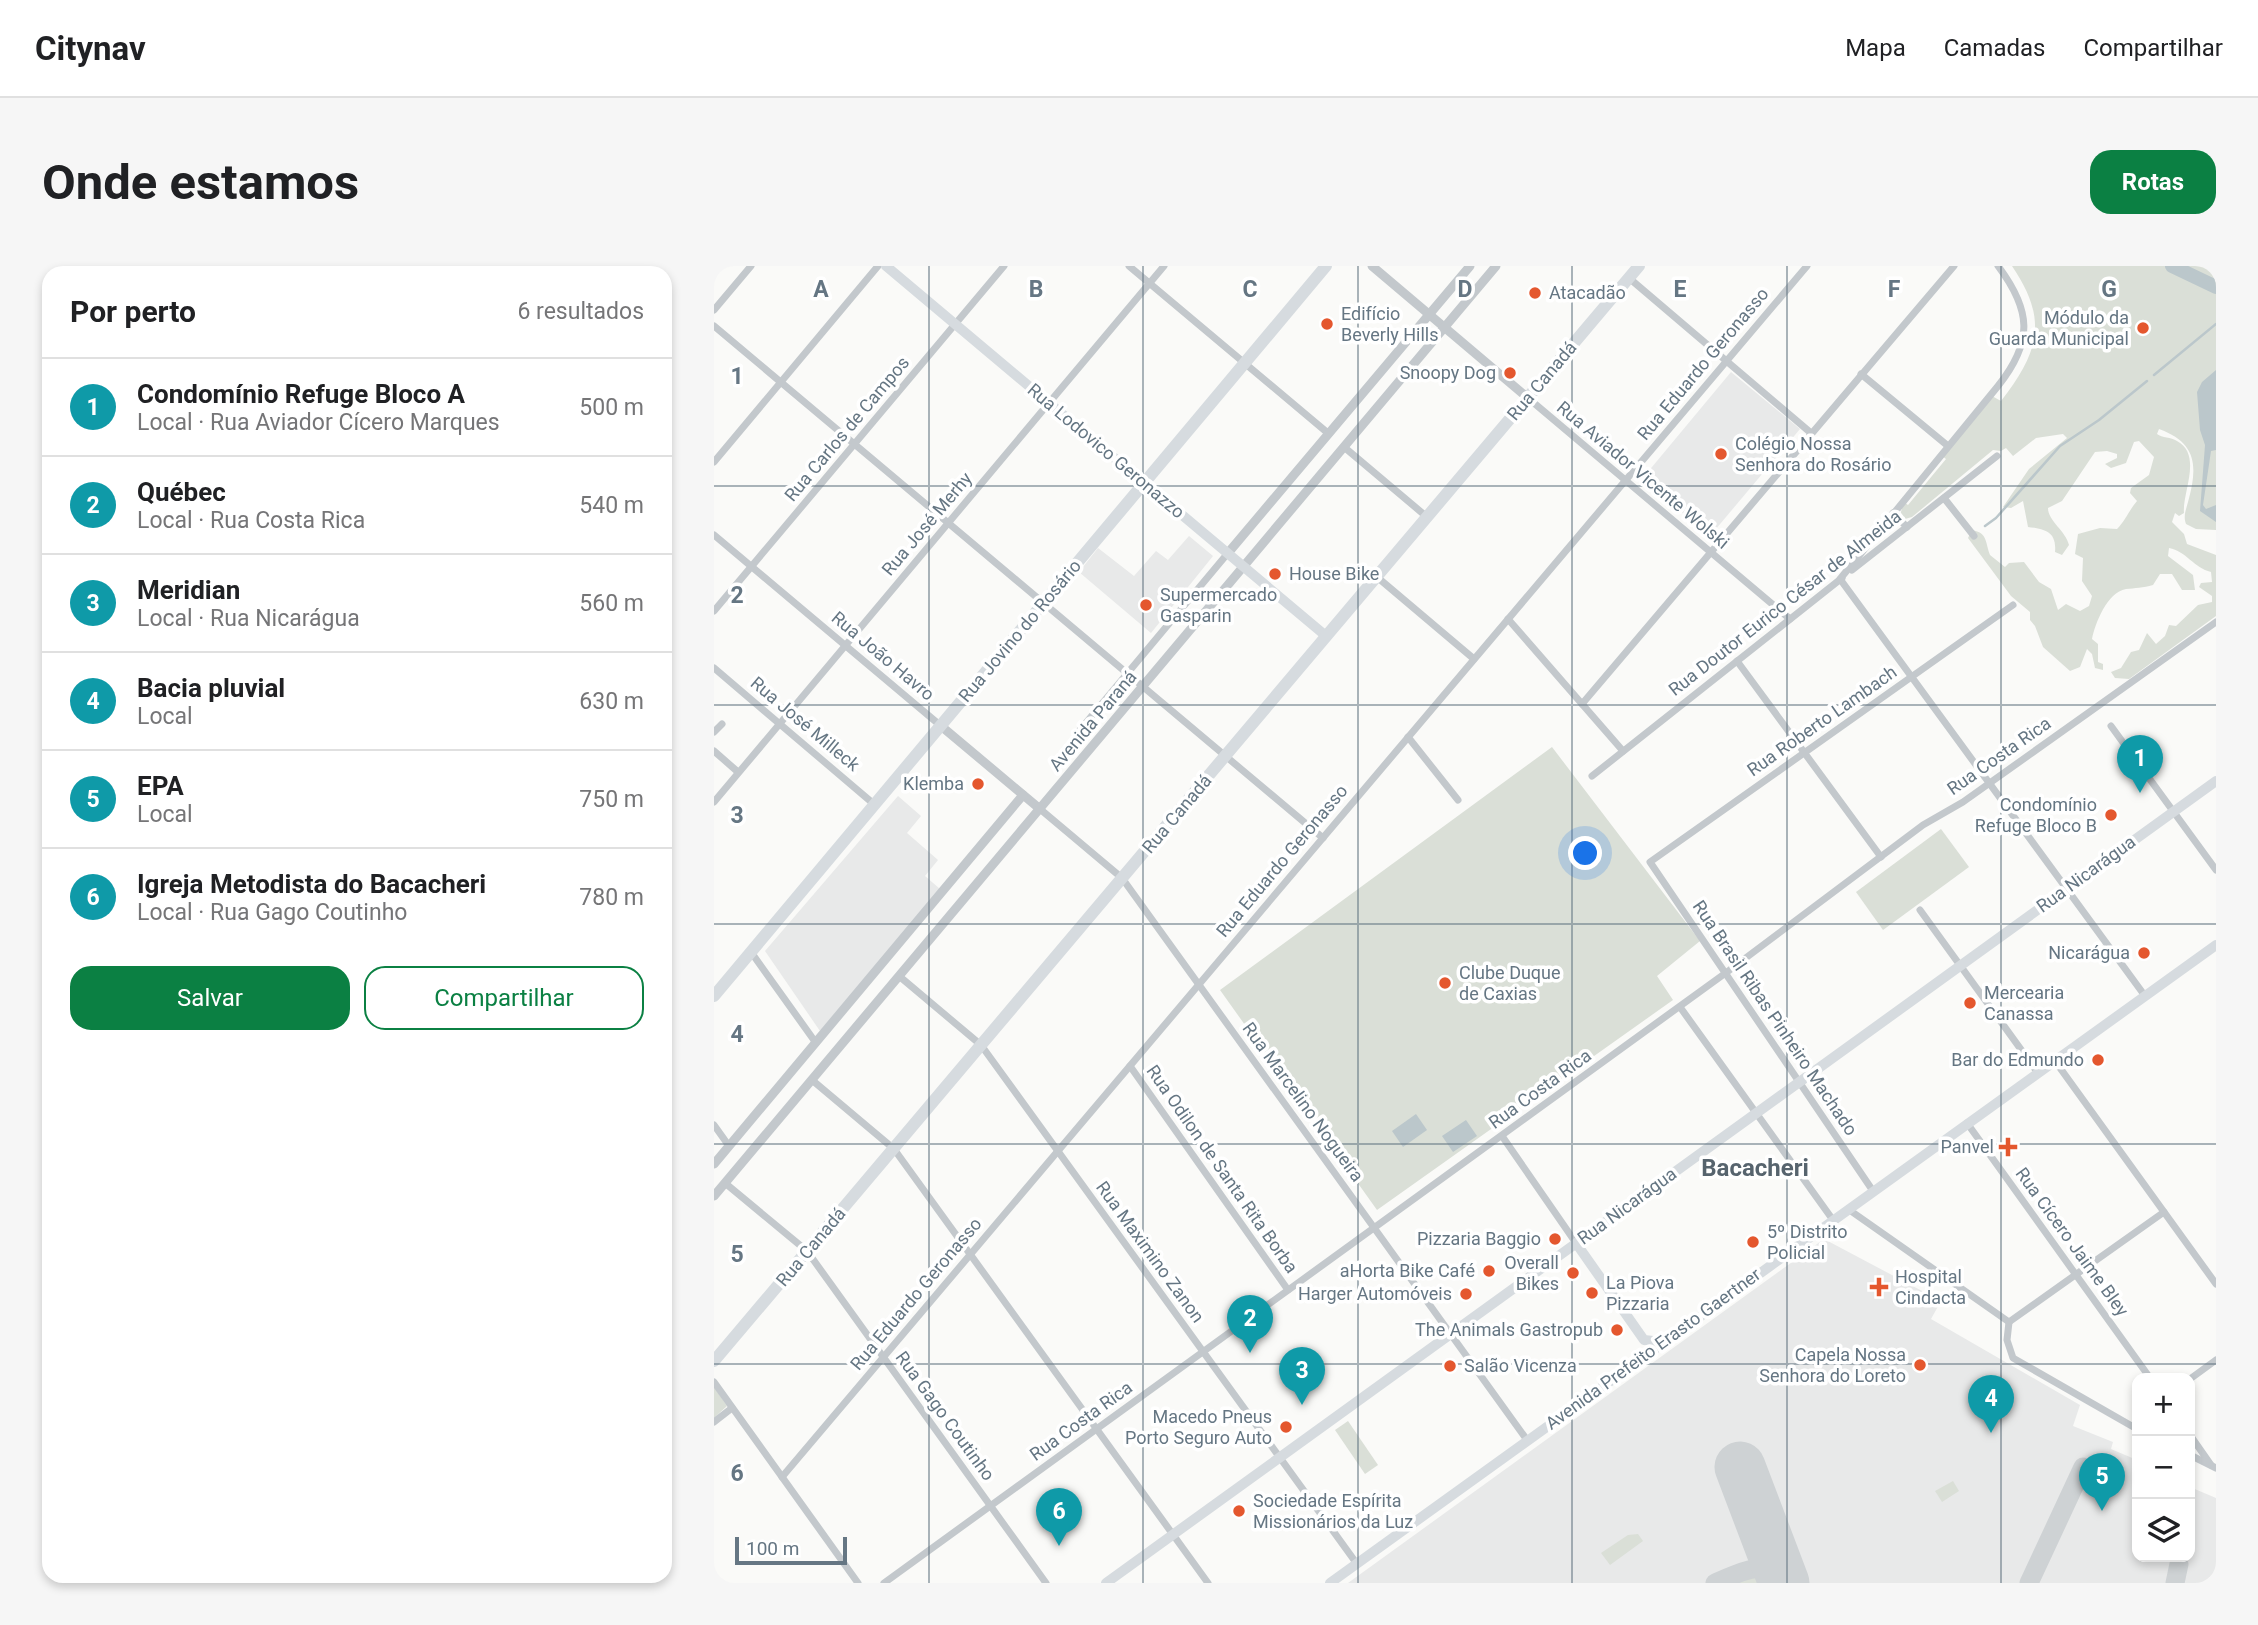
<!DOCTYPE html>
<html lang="pt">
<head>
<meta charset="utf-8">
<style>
	:root { --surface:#fff; --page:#f6f6f6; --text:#202124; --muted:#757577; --line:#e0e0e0; --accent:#0b8043 }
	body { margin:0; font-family:Roboto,sans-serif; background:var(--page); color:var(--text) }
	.controls { position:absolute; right:21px; bottom:21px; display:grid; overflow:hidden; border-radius:14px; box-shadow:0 4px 10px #0003 }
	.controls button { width:63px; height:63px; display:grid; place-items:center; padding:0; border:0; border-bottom:2px solid var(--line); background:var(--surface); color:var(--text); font:35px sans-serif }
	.scale { position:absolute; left:21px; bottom:18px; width:112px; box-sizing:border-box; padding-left:7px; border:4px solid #657683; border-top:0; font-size:19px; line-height:24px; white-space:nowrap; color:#657683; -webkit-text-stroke:5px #fff; paint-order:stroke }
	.you { position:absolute; left:872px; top:588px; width:24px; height:24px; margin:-18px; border:5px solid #fff; border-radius:50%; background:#1a73e8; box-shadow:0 0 0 10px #1a73e833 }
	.badge { display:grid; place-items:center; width:46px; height:46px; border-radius:50%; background:var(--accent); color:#fff; font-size:23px; font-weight:700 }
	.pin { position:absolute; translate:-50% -58px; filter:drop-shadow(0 2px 4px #0008) }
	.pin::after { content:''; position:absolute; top:37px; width:24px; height:21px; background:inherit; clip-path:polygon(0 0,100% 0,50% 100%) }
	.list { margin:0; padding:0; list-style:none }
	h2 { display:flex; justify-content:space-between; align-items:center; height:91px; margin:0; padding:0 28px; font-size:30px }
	h2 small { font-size:23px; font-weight:400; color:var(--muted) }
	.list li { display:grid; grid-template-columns:46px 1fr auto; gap:21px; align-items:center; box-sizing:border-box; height:98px; padding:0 28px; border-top:2px solid var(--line) }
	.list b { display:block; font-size:26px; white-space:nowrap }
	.list p { margin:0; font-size:23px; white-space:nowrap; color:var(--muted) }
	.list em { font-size:23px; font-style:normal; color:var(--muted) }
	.actions { display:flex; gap:14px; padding:21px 28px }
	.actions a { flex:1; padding:16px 0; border:2px solid var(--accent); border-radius:21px; text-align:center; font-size:24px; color:var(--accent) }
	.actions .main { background:var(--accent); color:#fff }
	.icon { flex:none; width:38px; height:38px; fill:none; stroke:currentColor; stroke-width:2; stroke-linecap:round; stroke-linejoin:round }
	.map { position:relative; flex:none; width:1502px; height:1317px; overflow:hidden; border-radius:21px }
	header { display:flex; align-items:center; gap:42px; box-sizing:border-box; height:98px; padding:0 35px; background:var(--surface); border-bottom:2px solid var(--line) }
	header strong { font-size:33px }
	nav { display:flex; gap:38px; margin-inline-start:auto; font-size:24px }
	.intro { display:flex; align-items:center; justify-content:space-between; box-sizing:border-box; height:168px; padding:0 42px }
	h1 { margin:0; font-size:49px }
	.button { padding:18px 32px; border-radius:21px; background:var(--accent); color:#fff; font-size:24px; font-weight:700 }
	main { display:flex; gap:42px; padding:0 42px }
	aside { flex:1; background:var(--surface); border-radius:21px; box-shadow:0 4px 10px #0003 }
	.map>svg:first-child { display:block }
	.built { fill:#e8e9e9 }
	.green { fill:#dadfd7 }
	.water { fill:#bbc7cb }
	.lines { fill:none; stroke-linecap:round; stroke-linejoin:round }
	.stream { stroke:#bbc7cb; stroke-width:2.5 }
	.river { stroke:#bbc7cb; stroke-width:14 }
	.taxiway { stroke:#ced2d4; stroke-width:19 }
	.runway { stroke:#ced2d4; stroke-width:51 }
	.minor { stroke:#c3c8cc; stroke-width:7 }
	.tertiary { stroke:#c3c8cc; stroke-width:9 }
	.secondary { stroke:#d6dbdf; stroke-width:10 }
	.primary { stroke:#d6dbdf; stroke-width:12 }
	.grid { fill:none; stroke:#657683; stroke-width:2; stroke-opacity:0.55 }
	.poi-dot { fill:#e4572e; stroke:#fff; stroke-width:2.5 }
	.labels { text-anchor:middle; stroke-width:7; stroke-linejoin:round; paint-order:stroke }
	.poi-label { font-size:18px; fill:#657683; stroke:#fff; text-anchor:end }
	.street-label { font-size:18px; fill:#657683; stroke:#fff }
	.district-label { font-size:24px; font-weight:bold; fill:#57646e; stroke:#fff }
	.grid-label { font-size:23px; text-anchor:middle; font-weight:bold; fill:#657683; stroke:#fff; stroke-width:7; stroke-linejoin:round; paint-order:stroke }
</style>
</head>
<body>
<header>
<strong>Citynav</strong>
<nav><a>Mapa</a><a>Camadas</a><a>Compartilhar</a></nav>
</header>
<div class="intro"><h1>Onde estamos</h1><a class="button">Rotas</a></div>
<main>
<aside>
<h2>Por perto<small>6 resultados</small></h2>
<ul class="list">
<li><span class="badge" style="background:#0f9aa8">1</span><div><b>Condomínio Refuge Bloco A</b><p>Local · Rua Aviador Cícero Marques</p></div><em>500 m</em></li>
<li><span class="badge" style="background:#0f9aa8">2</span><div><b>Québec</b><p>Local · Rua Costa Rica</p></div><em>540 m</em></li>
<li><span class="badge" style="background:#0f9aa8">3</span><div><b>Meridian</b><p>Local · Rua Nicarágua</p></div><em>560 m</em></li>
<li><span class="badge" style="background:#0f9aa8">4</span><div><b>Bacia pluvial</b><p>Local</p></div><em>630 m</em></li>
<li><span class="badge" style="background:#0f9aa8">5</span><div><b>EPA</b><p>Local</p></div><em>750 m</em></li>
<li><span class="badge" style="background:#0f9aa8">6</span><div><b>Igreja Metodista do Bacacheri</b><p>Local · Rua Gago Coutinho</p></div><em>780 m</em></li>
</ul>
<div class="actions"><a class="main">Salvar</a><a>Compartilhar</a></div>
</aside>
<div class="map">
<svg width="1502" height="1317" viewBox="0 0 1502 1317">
	<rect width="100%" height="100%" fill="#fafaf8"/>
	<g class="built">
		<polygon points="1017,106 1086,163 996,270 928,213"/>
		<polygon points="475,270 499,290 437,367 365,306 384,282 420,310 442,285 454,294"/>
		<polygon points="184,530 207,550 193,567 224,594 211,610 226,623 106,765 51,685"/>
		<polygon points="1110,973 1227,1035 1217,1053 1366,1139 1359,1160 1399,1176 1397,1183 1423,1194 1423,1291 1476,1291 1476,1221 1502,1232 1502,1317 634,1317"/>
	</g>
	<g class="green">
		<path d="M 1298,0 L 1502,0 L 1502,264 L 1482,263 L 1472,258 C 1469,250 1472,244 1474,236 C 1484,200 1483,177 1445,163 L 1443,168 C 1448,172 1457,171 1463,175 C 1489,189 1468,227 1470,247 L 1465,250 L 1461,247 L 1458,256 L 1470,268 L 1473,278 L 1502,289 L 1502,350 L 1415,413 L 1401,412 L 1397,406 L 1407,402 L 1417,386 L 1425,384 L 1433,367 L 1442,378 L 1451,370 L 1455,359 L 1462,360 L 1484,339 L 1498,336 L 1498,330 L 1485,321 L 1487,317 L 1498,316 L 1497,306 C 1480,302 1472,285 1455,282 L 1454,290 L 1479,309 L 1481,324 L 1468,324 L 1458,308 L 1446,308 L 1439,319 C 1429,322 1421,322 1412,323 C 1393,326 1381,358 1378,373 L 1384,378 L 1384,396 L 1389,398 L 1389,404 L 1381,402 L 1378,388 L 1373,383 L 1366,401 L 1356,405 L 1329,381 L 1321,360 L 1316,354 L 1316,346 L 1297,330 L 1254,272 L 1258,264 C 1274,267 1271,276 1276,289 L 1291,301 L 1295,297 L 1310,296 L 1325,316 L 1337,323 L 1344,344 L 1352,338 L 1366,345 L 1375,340 L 1378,330 L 1368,315 L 1369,292 L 1361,288 L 1364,268 L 1386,262 L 1403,263 C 1412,254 1415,244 1423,235 L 1416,227 L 1417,222 L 1435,209 L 1440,191 L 1425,175 L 1420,176 L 1412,197 L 1397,202 L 1391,198 L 1403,192 L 1403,188 L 1393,185 L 1381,186 L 1348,235 L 1334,242 C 1334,255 1352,265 1355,279 L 1348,289 L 1341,286 C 1343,265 1330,263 1314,261 L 1309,235 L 1297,242 L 1289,241 L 1315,203 L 1353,172 L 1349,168 L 1322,172 L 1299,190 L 1292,182 L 1287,185 L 1279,184 L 1198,251 L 1191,253 L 1186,249 L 1190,236 L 1194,239 L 1232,193 L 1228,190 L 1278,130 L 1287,135 C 1326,85 1334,53 1298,0 Z"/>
		<polygon points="838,481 986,675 943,710 959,734 663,944 506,724"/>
		<polygon points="1227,563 1255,601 1169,664 1142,626"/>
		<polygon points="0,1121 13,1140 0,1152"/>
		<polygon points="634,1155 664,1199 651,1208 621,1164"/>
		<polygon points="1239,1215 1245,1225 1228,1236 1221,1225"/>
		<polygon points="924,1268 929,1275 896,1299 887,1287 914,1269"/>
		<polygon points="1041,1304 1050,1306 1055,1317 1013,1317"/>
	</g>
	<g class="water">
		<polygon points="1502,104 1502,184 1497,185 1489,239 1492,243 1502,239 1502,256 1486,245 1491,179 1486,164 1483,126 1488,116"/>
		<polygon points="702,848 713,864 689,881 678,865"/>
		<polygon points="752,854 763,870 739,886 728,870"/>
	</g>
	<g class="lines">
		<g class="stream">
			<polyline points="1440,109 1502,58"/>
			<polyline points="1271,260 1282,252 1346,180 1385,154 1433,115"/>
		</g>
		<polyline class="river" points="1458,0 1502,21"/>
		<g class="taxiway">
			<path d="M 1001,1317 C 1024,1308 1047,1292 1068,1313"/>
			<polyline points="1315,1317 1369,1201"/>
			<polyline points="1461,1317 1465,1298"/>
		</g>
		<polyline class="runway" points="1026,1201 1070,1317"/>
		<g class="minor">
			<polyline points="415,0 615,168"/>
			<path d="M 1284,0 C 1317,44 1320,75 1284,120 L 1126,313 L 1431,730"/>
			<polyline points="915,12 1097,167"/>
			<polyline points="0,44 37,0"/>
			<polyline points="0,60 609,572"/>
			<polyline points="1147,108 1234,180"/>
			<polyline points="814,132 1076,353"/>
			<polyline points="630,181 713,251"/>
			<polyline points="0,196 164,0"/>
			<polyline points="1230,232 1260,270"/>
			<polyline points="1179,247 1193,261"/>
			<polyline points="0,269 227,460"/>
			<polyline points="1138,304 1283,190"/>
			<polyline points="663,311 760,393"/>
			<polyline points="0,345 290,0"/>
			<polyline points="794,353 909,485"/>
			<polyline points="1023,395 1167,591"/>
			<polyline points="0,402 161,539"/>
			<polyline points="868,438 1240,0"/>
			<polyline points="1397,460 1502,604"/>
			<polyline points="366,464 514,287"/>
			<polyline points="0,466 8,458"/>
			<polyline points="694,471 744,534"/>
			<polyline points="0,485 24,506"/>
			<polyline points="878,510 1128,312"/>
			<polyline points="0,536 450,0"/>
			<polyline points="326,543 408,612 813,1174"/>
			<polyline points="1206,644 1324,807"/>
			<polyline points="37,686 102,777"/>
			<polyline points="185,710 267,779 643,1298"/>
			<polyline points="966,741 1119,954"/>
			<polyline points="1341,795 1502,1018"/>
			<polyline points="416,800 574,1024"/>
			<polyline points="98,814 180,883 494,1317"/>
			<polyline points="1253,857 1436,1112"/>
			<polyline points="0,859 15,880"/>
			<polyline points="788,870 862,977"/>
			<polyline points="11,917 93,985 332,1317"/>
			<polyline points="1159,925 936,596 1299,339"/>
			<polyline points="1134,943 1295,1056"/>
			<polyline points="1295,1056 1450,946"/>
			<polyline points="1295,1056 1293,1074 1299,1092 1423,1163"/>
			<polyline points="1476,1113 1502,1094"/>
			<polyline points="0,1116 144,1317"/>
			<polyline points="0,1156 18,1142"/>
			<polyline points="1476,1169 1497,1199"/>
			<polyline points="1476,1189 1502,1202"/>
			<polyline points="68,1211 1093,0"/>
			<polyline points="170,1317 1013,706 1209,559 1249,536 1502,356"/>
		</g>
		<g class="tertiary">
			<polyline points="658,0 814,132"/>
			<polyline points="514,287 756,0"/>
			<polyline points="227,460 326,543"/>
			<polyline points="0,898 309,529"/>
			<polyline points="0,930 782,0"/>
		</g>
		<g class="secondary">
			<polyline points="172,0 612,370"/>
			<polyline points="862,977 930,1074 948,1076"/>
			<polyline points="392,1317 1502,515"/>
			<polyline points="616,1317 1502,679"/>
		</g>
		<g class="primary">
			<polyline points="0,730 612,0"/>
			<polyline points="0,1095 925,0"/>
		</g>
	</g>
	<path class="grid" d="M 215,0 L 215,1317M 429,0 L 429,1317M 644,0 L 644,1317M 858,0 L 858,1317M 1073,0 L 1073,1317M 1287,0 L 1287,1317M 0,220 L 1502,220M 0,439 L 1502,439M 0,658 L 1502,658M 0,878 L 1502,878M 0,1098 L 1502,1098"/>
	<g class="poi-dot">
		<circle cx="821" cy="27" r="7"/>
		<circle cx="613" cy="58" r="7"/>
		<circle cx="1429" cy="62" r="7"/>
		<circle cx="796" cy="107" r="7"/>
		<circle cx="1007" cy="188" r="7"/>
		<circle cx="561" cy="308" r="7"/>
		<circle cx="432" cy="339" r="7"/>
		<circle cx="264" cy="518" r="7"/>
		<circle cx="1397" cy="549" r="7"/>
		<circle cx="1430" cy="687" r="7"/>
		<circle cx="731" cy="717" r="7"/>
		<circle cx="1256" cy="737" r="7"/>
		<circle cx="1384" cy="794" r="7"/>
		<path d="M1290.5 870.5h7v7h7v7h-7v7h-7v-7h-7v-7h7z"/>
		<circle cx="841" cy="973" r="7"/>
		<circle cx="1039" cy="976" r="7"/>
		<circle cx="775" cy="1005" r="7"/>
		<circle cx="859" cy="1007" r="7"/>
		<path d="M1161.5 1010.5h7v7h7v7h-7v7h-7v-7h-7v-7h7z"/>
		<circle cx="878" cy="1027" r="7"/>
		<circle cx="752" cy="1028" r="7"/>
		<circle cx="903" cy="1064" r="7"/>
		<circle cx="1206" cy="1099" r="7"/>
		<circle cx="736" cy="1100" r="7"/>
		<circle cx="572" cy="1161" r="7"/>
		<circle cx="525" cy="1245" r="7"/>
	</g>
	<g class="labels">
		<g class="poi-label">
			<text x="835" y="33" text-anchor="start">Atacadão</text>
			<text x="627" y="54" text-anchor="start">Edifício<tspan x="627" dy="21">Beverly Hills</tspan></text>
			<text x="1415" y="58">Módulo da<tspan x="1415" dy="21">Guarda Municipal</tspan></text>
			<text x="782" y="113">Snoopy Dog</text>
			<text x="1021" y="184" text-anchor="start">Colégio Nossa<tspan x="1021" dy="21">Senhora do Rosário</tspan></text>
			<text x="575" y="314" text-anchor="start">House Bike</text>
			<text x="446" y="335" text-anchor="start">Supermercado<tspan x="446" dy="21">Gasparin</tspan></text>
			<text x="250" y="524">Klemba</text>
			<text x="1383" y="545">Condomínio<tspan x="1383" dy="21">Refuge Bloco B</tspan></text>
			<text x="1416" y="693">Nicarágua</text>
			<text x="745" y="713" text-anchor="start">Clube Duque<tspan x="745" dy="21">de Caxias</tspan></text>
			<text x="1270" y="733" text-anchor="start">Mercearia<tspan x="1270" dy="21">Canassa</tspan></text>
			<text x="1370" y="800">Bar do Edmundo</text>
			<text x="1280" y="887">Panvel</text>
			<text x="1053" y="972" text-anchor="start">5º Distrito<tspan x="1053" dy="21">Policial</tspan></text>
			<text x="827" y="979">Pizzaria Baggio</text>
			<text x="845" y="1003">Overall<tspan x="845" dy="21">Bikes</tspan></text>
			<text x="761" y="1011">aHorta Bike Café</text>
			<text x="1181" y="1017" text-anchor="start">Hospital<tspan x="1181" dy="21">Cindacta</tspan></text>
			<text x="892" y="1023" text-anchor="start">La Piova<tspan x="892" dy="21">Pizzaria</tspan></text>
			<text x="738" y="1034">Harger Automóveis</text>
			<text x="889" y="1070">The Animals Gastropub</text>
			<text x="1192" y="1095">Capela Nossa<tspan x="1192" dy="21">Senhora do Loreto</tspan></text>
			<text x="750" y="1106" text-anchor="start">Salão Vicenza</text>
			<text x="558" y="1157">Macedo Pneus<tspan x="558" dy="21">Porto Seguro Auto</tspan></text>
			<text x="539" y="1241" text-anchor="start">Sociedade Espírita<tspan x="539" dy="21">Missionários da Luz</tspan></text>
		</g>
		<g class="street-label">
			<text transform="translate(989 98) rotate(-50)" y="6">Rua Eduardo Geronasso</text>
			<text transform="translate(828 115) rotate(-50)" y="6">Rua Canadá</text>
			<text transform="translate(133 163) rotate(-50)" y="6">Rua Carlos de Campos</text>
			<text transform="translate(392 185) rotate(40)" y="6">Rua Lodovico Geronazzo</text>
			<text transform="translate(929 209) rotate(40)" y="6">Rua Aviador Vicente Wolski</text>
			<text transform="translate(213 258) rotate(-50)" y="6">Rua José Merhy</text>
			<text transform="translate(1071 337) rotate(-38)" y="6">Rua Doutor Eurico César de Almeida</text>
			<text transform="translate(306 365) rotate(-50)" y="6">Rua Jovino do Rosário</text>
			<text transform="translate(169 390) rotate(40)" y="6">Rua João Havro</text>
			<text transform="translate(379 455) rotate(-50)" y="6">Avenida Paraná</text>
			<text transform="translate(1108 455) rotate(-35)" y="6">Rua Roberto Lambach</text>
			<text transform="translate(91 458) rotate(40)" y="6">Rua José Milleck</text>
			<text transform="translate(1285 490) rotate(-35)" y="6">Rua Costa Rica</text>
			<text transform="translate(463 548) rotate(-50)" y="6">Rua Canadá</text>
			<text transform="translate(568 595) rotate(-50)" y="6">Rua Eduardo Geronasso</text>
			<text transform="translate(1372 608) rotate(-36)" y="6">Rua Nicarágua</text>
			<text transform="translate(1061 752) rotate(56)" y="6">Rua Brasil Ribas Pinheiro Machado</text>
			<text transform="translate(826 823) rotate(-36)" y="6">Rua Costa Rica</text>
			<text transform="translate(589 836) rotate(54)" y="6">Rua Marcelino Nogueira</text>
			<text transform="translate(508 903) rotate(55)" y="6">Rua Odilon de Santa Rita Borba</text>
			<text transform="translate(913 940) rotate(-36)" y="6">Rua Nicarágua</text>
			<text transform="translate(1358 976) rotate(54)" y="6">Rua Cícero Jaime Bley</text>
			<text transform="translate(97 981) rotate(-50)" y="6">Rua Canadá</text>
			<text transform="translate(436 986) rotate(54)" y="6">Rua Maximino Zanon</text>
			<text transform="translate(202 1028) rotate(-50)" y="6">Rua Eduardo Geronasso</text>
			<text transform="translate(939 1083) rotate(-36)" y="6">Avenida Prefeito Erasto Gaertner</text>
			<text transform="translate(231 1150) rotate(54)" y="6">Rua Gago Coutinho</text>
			<text transform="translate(367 1155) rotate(-36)" y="6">Rua Costa Rica</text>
		</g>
		<g class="district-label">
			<text x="1041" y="910">Bacacheri</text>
		</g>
	</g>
	<g class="grid-label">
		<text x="107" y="31">A</text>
		<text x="322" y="31">B</text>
		<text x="536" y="31">C</text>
		<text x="751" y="31">D</text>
		<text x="966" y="31">E</text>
		<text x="1180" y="31">F</text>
		<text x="1395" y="31">G</text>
		<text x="23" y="118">1</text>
		<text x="23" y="337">2</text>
		<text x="23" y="557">3</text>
		<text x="23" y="776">4</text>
		<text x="23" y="996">5</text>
		<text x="23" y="1215">6</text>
	</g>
</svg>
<div class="controls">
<button>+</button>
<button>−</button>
<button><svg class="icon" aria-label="layers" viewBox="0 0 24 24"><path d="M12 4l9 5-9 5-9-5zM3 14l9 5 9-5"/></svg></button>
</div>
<div class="scale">100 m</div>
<div class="you"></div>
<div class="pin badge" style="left:1426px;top:527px;background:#0f9aa8">1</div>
<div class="pin badge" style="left:536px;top:1087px;background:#0f9aa8">2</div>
<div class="pin badge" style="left:588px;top:1139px;background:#0f9aa8">3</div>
<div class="pin badge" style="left:1277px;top:1167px;background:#0f9aa8">4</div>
<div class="pin badge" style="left:1388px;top:1245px;background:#0f9aa8">5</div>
<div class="pin badge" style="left:345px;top:1280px;background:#0f9aa8">6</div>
</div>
</main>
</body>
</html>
